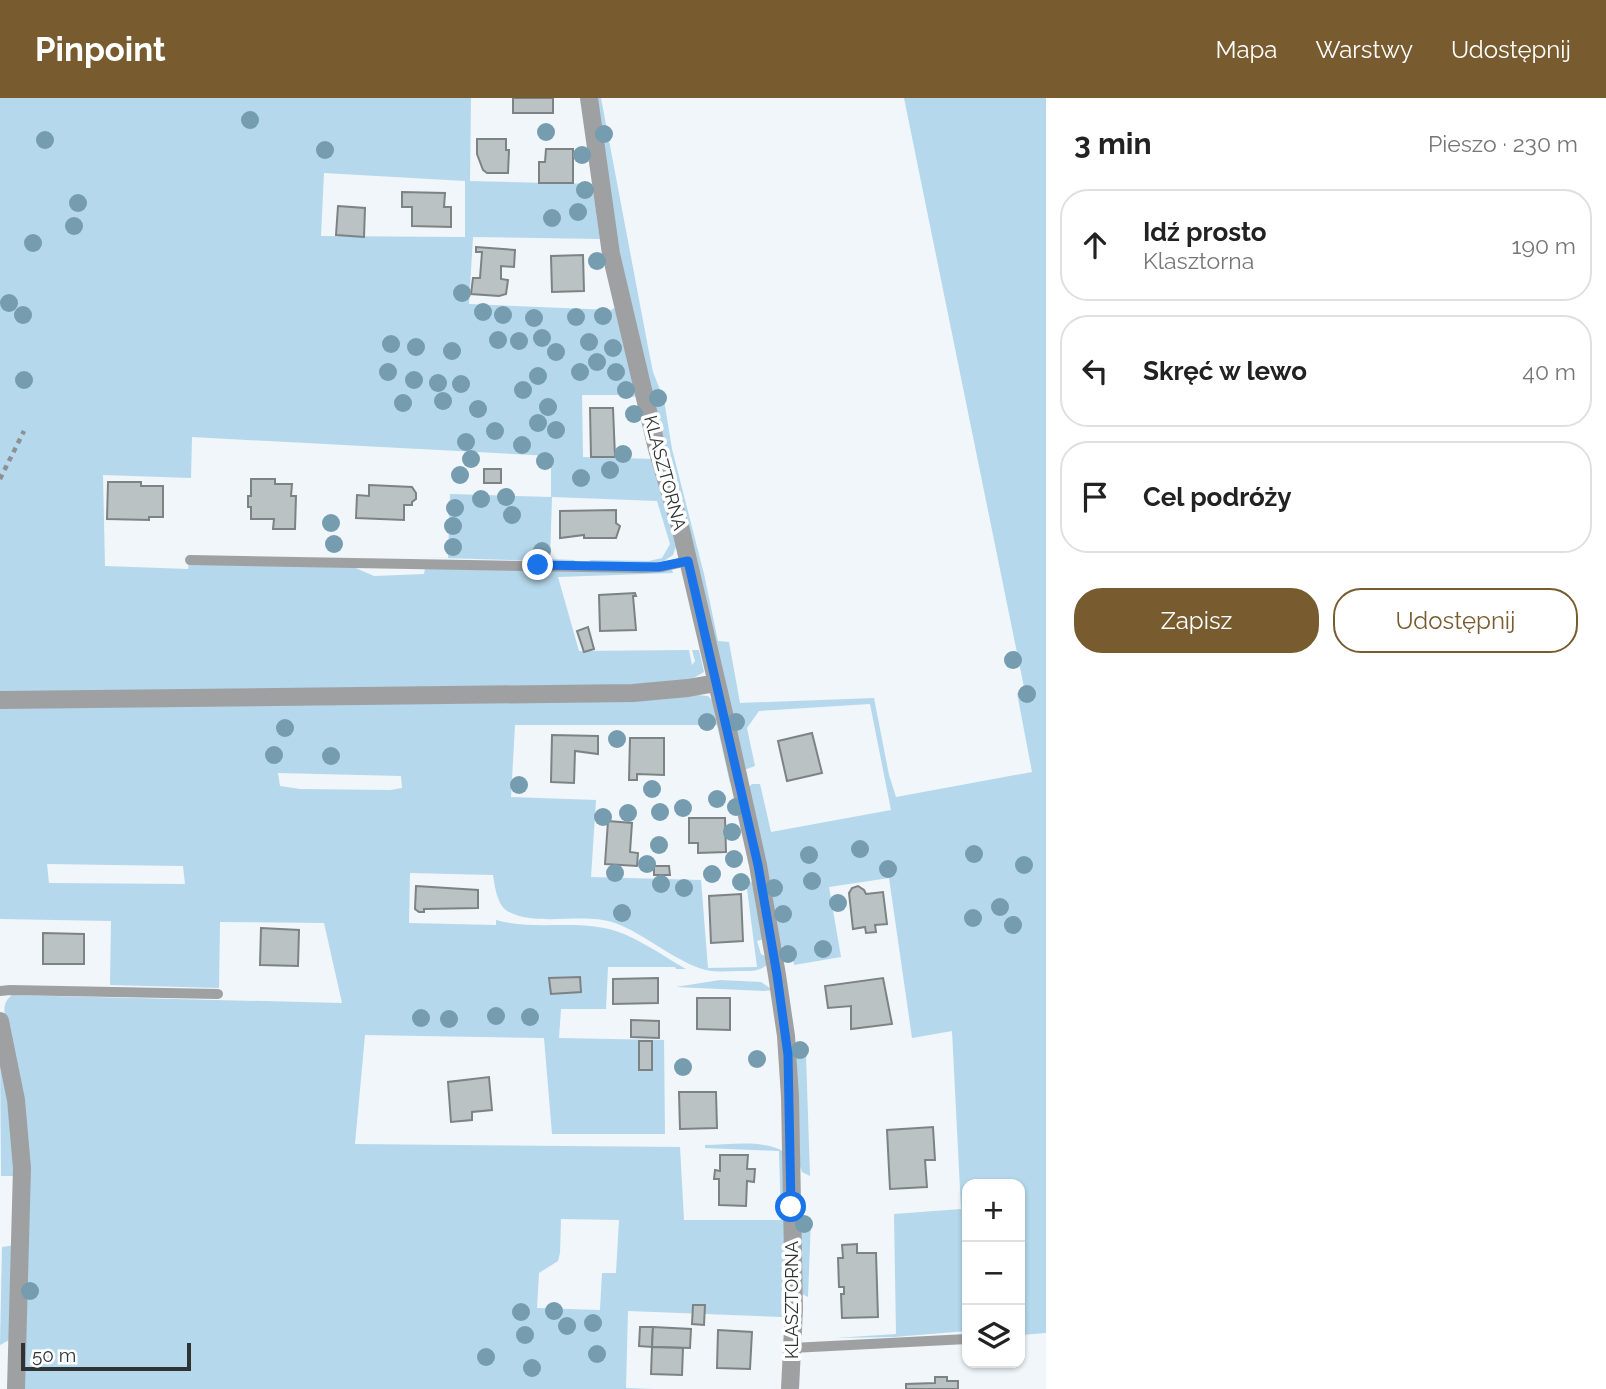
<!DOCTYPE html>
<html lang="pl">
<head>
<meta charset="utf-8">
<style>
	:root { --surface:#fff; --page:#f2f2f2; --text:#222; --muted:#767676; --line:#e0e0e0; --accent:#785c2f }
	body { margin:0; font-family:Raleway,sans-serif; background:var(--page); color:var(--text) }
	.controls { position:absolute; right:21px; bottom:21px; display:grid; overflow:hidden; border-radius:14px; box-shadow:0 2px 5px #0004 }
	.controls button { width:63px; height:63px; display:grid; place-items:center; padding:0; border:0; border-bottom:2px solid var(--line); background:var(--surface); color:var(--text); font:35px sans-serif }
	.scale { position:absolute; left:21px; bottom:18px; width:170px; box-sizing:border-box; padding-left:7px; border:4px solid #303334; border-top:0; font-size:19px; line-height:24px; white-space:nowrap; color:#303334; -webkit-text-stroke:5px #fff; paint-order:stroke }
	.stop { position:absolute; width:21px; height:21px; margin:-16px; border:5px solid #1a73e8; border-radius:50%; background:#fff }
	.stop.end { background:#1a73e8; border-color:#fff; box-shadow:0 2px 7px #0008 }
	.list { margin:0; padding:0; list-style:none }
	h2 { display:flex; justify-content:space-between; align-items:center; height:91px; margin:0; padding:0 28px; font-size:30px }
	h2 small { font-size:23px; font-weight:400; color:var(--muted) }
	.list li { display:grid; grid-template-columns:46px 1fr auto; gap:21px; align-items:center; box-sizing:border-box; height:112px; margin:0 14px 14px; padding:0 14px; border:2px solid var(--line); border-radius:28px }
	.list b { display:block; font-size:26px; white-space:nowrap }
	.list p { margin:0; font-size:23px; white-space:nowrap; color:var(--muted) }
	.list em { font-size:23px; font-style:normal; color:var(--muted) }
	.actions { display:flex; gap:14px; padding:21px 28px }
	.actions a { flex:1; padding:16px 0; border:2px solid var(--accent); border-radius:28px; text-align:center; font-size:24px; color:var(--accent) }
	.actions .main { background:var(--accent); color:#fff }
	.icon { flex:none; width:38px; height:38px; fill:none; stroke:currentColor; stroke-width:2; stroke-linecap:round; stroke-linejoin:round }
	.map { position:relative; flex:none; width:1046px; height:1291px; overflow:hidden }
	header { display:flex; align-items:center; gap:42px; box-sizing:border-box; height:98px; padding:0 35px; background:var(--accent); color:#fff }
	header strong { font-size:33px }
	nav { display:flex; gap:38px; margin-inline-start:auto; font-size:24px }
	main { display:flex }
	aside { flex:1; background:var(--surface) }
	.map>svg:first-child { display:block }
	.green { fill:#b5d8ec; fill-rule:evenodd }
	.building { fill:#bbc2c3; stroke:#7d8384; stroke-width:2 }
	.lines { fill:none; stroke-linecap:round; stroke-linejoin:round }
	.path { stroke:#8d9194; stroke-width:4.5; stroke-dasharray:5 5; stroke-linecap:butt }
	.service { stroke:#9fa0a2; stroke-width:10 }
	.minor { stroke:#9fa0a2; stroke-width:18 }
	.tree { fill:#759caf }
	.route { stroke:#1a73e8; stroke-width:9 }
	.labels { text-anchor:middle; stroke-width:7; stroke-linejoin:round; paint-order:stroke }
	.street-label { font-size:18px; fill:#303334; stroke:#fff }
</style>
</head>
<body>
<header>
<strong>Pinpoint</strong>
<nav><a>Mapa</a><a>Warstwy</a><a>Udostępnij</a></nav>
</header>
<main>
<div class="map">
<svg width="1046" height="1291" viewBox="0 0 1046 1291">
	<rect width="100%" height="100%" fill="#f0f6fa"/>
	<g class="green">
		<path d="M 0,0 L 471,0 L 470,83 L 592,86 L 600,141 L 473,139 L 469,206 L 612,212 L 613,210 L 619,213 L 639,297 L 633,299 L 632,297 L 582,297 L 583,359 L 654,361 L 678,443 L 673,457 L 664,463 L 652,465 L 592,464 L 589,462 L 649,463 L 662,460 L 670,446 L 657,403 L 552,399 L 550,461 L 574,462 L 576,464 L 410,459 L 448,460 L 450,396 L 551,399 L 551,358 L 192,339 L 191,380 L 103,377 L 105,468 L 188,471 L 189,465 L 351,468 L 374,478 L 424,476 L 425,470 L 593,474 L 672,472 L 673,475 L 558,479 L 579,553 L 689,552 L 692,567 L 695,563 L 692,552 L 699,552 L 704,574 L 690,582 L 655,588 L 0,598 ZM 324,75 L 465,83 L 465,139 L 321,138 Z"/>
		<polygon points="594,0 601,0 648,249 653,274 664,302 672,351 704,476 718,543 729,544 740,605 874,600 889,677 896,699 1032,674 1017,595 1025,594 904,0 1046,0 1046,1235 1020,1237 1020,1086 967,1086 967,1233 894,1239 835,1240 896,1236 894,1116 961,1111 952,933 912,940 889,780 829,789 841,859 794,867 791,847 780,849 748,690 752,686 760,686 771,734 891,712 870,606 759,613 747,630 755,668 744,672 622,176"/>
		<path d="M 697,597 L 708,598 L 715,605 L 733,684 L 730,685 L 717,627 L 515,627 L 511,699 L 596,702 L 591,779 L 701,782 L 708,870 L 757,869 L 746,783 L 755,785 L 764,841 L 757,843 L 761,856 L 767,859 L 768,866 C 759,874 749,873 738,873 C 729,873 719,874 711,873 C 680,868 646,836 615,825 C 583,814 539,829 509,814 C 497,808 495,789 493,777 L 410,775 L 409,825 L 496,827 L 496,822 C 531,832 569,823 604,830 C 630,834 663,858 686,871 L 676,871 L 675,869 L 608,869 L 606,911 L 561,911 L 559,940 L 664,942 L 665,1036 L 552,1036 L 544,940 L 365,937 L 355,1046 L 680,1049 L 684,1122 L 781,1122 L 779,1053 L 705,1050 L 705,1047 C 730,1047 763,1041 785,1054 L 787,1205 L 782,1206 L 782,1219 L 628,1213 L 626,1290 L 654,1291 L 22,1291 L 8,932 C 5,918 0,906 12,897 L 342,905 L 324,825 L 220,824 L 219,890 L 110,887 L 111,823 L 0,821 L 0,607 ZM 278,675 L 401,678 L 402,690 L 390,692 L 300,691 L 280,688 ZM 47,766 L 183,768 L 185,786 L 49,785 ZM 561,1121 L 619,1122 L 616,1175 L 602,1175 L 600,1212 L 537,1210 L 539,1175 L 558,1163 L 560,1155 Z"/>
		<polygon points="720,882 761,884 773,892 764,893 676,889"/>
		<polygon points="0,942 16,1078 1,1078"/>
		<polygon points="806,958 810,1078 802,1074 800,1068 796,960"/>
		<polygon points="799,1121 811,1121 808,1199 802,1196"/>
		<polygon points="15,1147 13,1240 0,1247 2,1149"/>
	</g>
	<g class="building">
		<rect x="513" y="0" width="40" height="15"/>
		<polygon points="477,41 506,41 506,52 509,52 508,75 487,75 483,72 477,56"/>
		<polygon points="546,51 573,51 573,85 539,85 539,64 545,64"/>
		<polygon points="402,94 445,95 444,109 451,109 451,129 412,128 412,109 402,109"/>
		<polygon points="338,108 365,110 364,139 336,137"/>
		<polygon points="476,149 515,152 514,169 501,168 501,181 508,182 506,196 499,198 471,196 473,180 480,180 482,154 476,154"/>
		<polygon points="583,157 584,193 552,194 551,158"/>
		<polygon points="590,310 613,310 615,359 591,359"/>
		<rect x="484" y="371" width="17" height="14"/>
		<polygon points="251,381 275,381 275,386 292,386 291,398 296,398 295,431 273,431 274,421 251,421 251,409 248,409 248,398 251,398"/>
		<polygon points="108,384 141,384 141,388 163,388 163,419 149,419 149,422 107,421"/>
		<polygon points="369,387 412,389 416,395 416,401 412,404 412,407 404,407 404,422 356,420 357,397 369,398"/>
		<polygon points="616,412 616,425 620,428 616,440 584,440 584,437 560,440 560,413"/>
		<polygon points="635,495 636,498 633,498 636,532 600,533 599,497"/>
		<polygon points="588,529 594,551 584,554 577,533"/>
		<polygon points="812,635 822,675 787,683 778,643"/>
		<polygon points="552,637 598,638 598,656 575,653 574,685 551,684"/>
		<polygon points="630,640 664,640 664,677 637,676 637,682 629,682"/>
		<polygon points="689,720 725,720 726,754 698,755 698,745 689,745"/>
		<polygon points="608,723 632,725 630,754 638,755 637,768 605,766"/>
		<polygon points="654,768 669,768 670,777 654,777"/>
		<polygon points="416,788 478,792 478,810 424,811 424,814 419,814 415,811"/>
		<polygon points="858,788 864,792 866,796 883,794 887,826 875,827 876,834 866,835 865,829 853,831 849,795 852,790"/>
		<polygon points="741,796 743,843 711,845 709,798"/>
		<polygon points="261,830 299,832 298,868 260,867"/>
		<polygon points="43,835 84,836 84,866 43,866"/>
		<polygon points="580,879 581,894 551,896 549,880"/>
		<polygon points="658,880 658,905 613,906 613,881"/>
		<polygon points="883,880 892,926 851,931 851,908 828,910 825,888"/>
		<polygon points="697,900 730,900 730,932 697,931"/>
		<polygon points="631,922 659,923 659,940 631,939"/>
		<rect x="639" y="943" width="13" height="29"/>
		<polygon points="489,979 492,1012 472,1014 472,1022 451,1024 448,984"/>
		<polygon points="679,994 716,994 717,1030 680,1031"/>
		<polygon points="933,1029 935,1062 925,1062 927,1089 890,1091 887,1032"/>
		<polygon points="720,1057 748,1057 747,1071 755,1071 754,1084 747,1083 746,1108 719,1107 719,1081 714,1081 715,1072 720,1073"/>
		<polygon points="857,1146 857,1155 876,1155 878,1219 842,1220 841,1196 844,1196 844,1189 839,1189 838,1160 843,1160 842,1147"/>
		<polygon points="693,1207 705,1207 704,1227 692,1226"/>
		<polygon points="640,1229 653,1229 652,1249 639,1248"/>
		<polygon points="653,1229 691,1231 690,1250 652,1249"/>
		<polygon points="718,1232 752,1234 750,1271 717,1270"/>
		<polygon points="652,1249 683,1250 682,1277 651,1276"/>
		<polygon points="935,1279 947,1279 947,1283 958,1283 958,1291 906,1291 906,1286 935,1285"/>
	</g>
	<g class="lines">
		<polyline class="path" points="0,381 24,333"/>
		<g class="service">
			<polyline points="190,462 641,470 662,469 688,463"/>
			<polyline points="0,893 10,892 218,896"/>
			<polyline points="792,1250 967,1241"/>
		</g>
		<g class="minor">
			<polyline points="589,0 611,156 657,351 681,432 727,628 758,767 777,877 786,938 790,999 794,1211 790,1291"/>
			<polyline points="0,602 633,595 688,590 716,585"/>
			<polyline points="0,923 16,1002 22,1070 16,1291"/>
		</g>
	</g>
	<g class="tree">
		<circle cx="250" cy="22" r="9"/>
		<circle cx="546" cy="34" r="9"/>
		<circle cx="604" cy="36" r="9"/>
		<circle cx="45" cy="42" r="9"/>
		<circle cx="325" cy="52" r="9"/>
		<circle cx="582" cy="57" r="9"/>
		<circle cx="585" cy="92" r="9"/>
		<circle cx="78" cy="105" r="9"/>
		<circle cx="578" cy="114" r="9"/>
		<circle cx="552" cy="120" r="9"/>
		<circle cx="74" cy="128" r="9"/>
		<circle cx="33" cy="145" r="9"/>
		<circle cx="597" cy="163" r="9"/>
		<circle cx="462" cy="195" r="9"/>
		<circle cx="9" cy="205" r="9"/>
		<circle cx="483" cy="214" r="9"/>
		<circle cx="23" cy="217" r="9"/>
		<circle cx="503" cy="217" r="9"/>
		<circle cx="603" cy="218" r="9"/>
		<circle cx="576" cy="219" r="9"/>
		<circle cx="534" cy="220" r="9"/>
		<circle cx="542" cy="240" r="9"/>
		<circle cx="498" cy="242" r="9"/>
		<circle cx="519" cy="243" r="9"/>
		<circle cx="589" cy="244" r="9"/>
		<circle cx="391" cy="246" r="9"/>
		<circle cx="416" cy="249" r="9"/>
		<circle cx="613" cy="250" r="9"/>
		<circle cx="452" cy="253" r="9"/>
		<circle cx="556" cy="254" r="9"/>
		<circle cx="597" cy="264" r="9"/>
		<circle cx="388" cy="274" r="9"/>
		<circle cx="580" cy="274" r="9"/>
		<circle cx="616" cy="274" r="9"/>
		<circle cx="538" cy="278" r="9"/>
		<circle cx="24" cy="282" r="9"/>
		<circle cx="414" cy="282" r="9"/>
		<circle cx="438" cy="285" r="9"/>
		<circle cx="461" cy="286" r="9"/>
		<circle cx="523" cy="292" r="9"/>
		<circle cx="626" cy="292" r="9"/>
		<circle cx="658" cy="300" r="9"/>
		<circle cx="443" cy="303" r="9"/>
		<circle cx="403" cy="305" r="9"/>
		<circle cx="548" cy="309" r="9"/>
		<circle cx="478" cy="311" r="9"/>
		<circle cx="634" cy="316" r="9"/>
		<circle cx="538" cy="325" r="9"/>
		<circle cx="556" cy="332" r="9"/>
		<circle cx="495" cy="333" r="9"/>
		<circle cx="466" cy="344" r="9"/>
		<circle cx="522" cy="347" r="9"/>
		<circle cx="623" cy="356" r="9"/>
		<circle cx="471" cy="361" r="9"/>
		<circle cx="545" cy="363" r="9"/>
		<circle cx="610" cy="372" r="9"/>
		<circle cx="460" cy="377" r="9"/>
		<circle cx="581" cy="380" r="9"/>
		<circle cx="506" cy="399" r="9"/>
		<circle cx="481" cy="401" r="9"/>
		<circle cx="455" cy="410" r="9"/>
		<circle cx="512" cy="417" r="9"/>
		<circle cx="331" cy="425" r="9"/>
		<circle cx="453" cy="428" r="9"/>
		<circle cx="334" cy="446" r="9"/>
		<circle cx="453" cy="449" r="9"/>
		<circle cx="542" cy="453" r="9"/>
		<circle cx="1013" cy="562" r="9"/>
		<circle cx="1027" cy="596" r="9"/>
		<circle cx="707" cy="624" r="9"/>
		<circle cx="736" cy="624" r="9"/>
		<circle cx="285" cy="630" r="9"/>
		<circle cx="617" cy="641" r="9"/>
		<circle cx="274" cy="657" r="9"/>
		<circle cx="331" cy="658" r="9"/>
		<circle cx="519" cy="687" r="9"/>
		<circle cx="652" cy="691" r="9"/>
		<circle cx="717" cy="701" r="9"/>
		<circle cx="736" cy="709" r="9"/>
		<circle cx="683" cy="710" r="9"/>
		<circle cx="660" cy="714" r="9"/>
		<circle cx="628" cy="715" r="9"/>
		<circle cx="603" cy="719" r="9"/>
		<circle cx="732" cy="734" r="9"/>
		<circle cx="659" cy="747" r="9"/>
		<circle cx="860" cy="751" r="9"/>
		<circle cx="974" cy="756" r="9"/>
		<circle cx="809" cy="757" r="9"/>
		<circle cx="734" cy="761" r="9"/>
		<circle cx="647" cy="766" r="9"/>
		<circle cx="1024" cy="767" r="9"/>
		<circle cx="888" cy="771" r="9"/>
		<circle cx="615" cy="775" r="9"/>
		<circle cx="712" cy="776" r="9"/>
		<circle cx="812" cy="783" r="9"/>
		<circle cx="741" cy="784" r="9"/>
		<circle cx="661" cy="786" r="9"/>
		<circle cx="684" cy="790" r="9"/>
		<circle cx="774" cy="790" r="9"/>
		<circle cx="838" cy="805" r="9"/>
		<circle cx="1000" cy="809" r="9"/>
		<circle cx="622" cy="815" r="9"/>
		<circle cx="783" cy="816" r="9"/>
		<circle cx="973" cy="820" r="9"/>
		<circle cx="1013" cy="827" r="9"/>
		<circle cx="823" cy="851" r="9"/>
		<circle cx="788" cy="856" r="9"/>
		<circle cx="496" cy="918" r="9"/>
		<circle cx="530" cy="919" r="9"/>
		<circle cx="421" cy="920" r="9"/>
		<circle cx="449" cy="921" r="9"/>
		<circle cx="800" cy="952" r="9"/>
		<circle cx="757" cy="961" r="9"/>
		<circle cx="683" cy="969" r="9"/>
		<circle cx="804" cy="1126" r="9"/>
		<circle cx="30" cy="1193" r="9"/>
		<circle cx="554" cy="1213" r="9"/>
		<circle cx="521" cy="1214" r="9"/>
		<circle cx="593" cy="1225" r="9"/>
		<circle cx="567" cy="1228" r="9"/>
		<circle cx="525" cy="1237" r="9"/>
		<circle cx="597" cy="1256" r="9"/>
		<circle cx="486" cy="1259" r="9"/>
		<circle cx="532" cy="1270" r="9"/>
	</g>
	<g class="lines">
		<polyline class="route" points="538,467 658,469 688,463 758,767 777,877 788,957 791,1109"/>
	</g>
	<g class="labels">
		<g class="street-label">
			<text transform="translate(665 375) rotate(75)" y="6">KLASZTORNA</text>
			<text transform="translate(792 1202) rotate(-90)" y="6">KLASZTORNA</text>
		</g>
	</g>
</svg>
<div class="controls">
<button>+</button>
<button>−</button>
<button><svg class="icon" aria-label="layers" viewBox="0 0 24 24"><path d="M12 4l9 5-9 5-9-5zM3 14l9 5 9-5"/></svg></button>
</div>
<div class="scale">50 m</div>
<div class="stop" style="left:791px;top:1109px"></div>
<div class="stop end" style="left:538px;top:467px"></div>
</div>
<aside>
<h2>3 min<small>Pieszo · 230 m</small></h2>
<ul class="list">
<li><svg class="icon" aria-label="ahead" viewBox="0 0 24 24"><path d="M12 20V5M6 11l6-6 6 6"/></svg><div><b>Idź prosto</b><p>Klasztorna</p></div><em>190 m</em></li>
<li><svg class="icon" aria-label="left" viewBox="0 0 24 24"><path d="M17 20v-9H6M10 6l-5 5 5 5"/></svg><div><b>Skręć w lewo</b></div><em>40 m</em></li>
<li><svg class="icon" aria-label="arrive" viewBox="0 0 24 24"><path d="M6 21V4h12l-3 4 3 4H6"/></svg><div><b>Cel podróży</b></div></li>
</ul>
<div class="actions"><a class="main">Zapisz</a><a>Udostępnij</a></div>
</aside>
</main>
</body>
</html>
